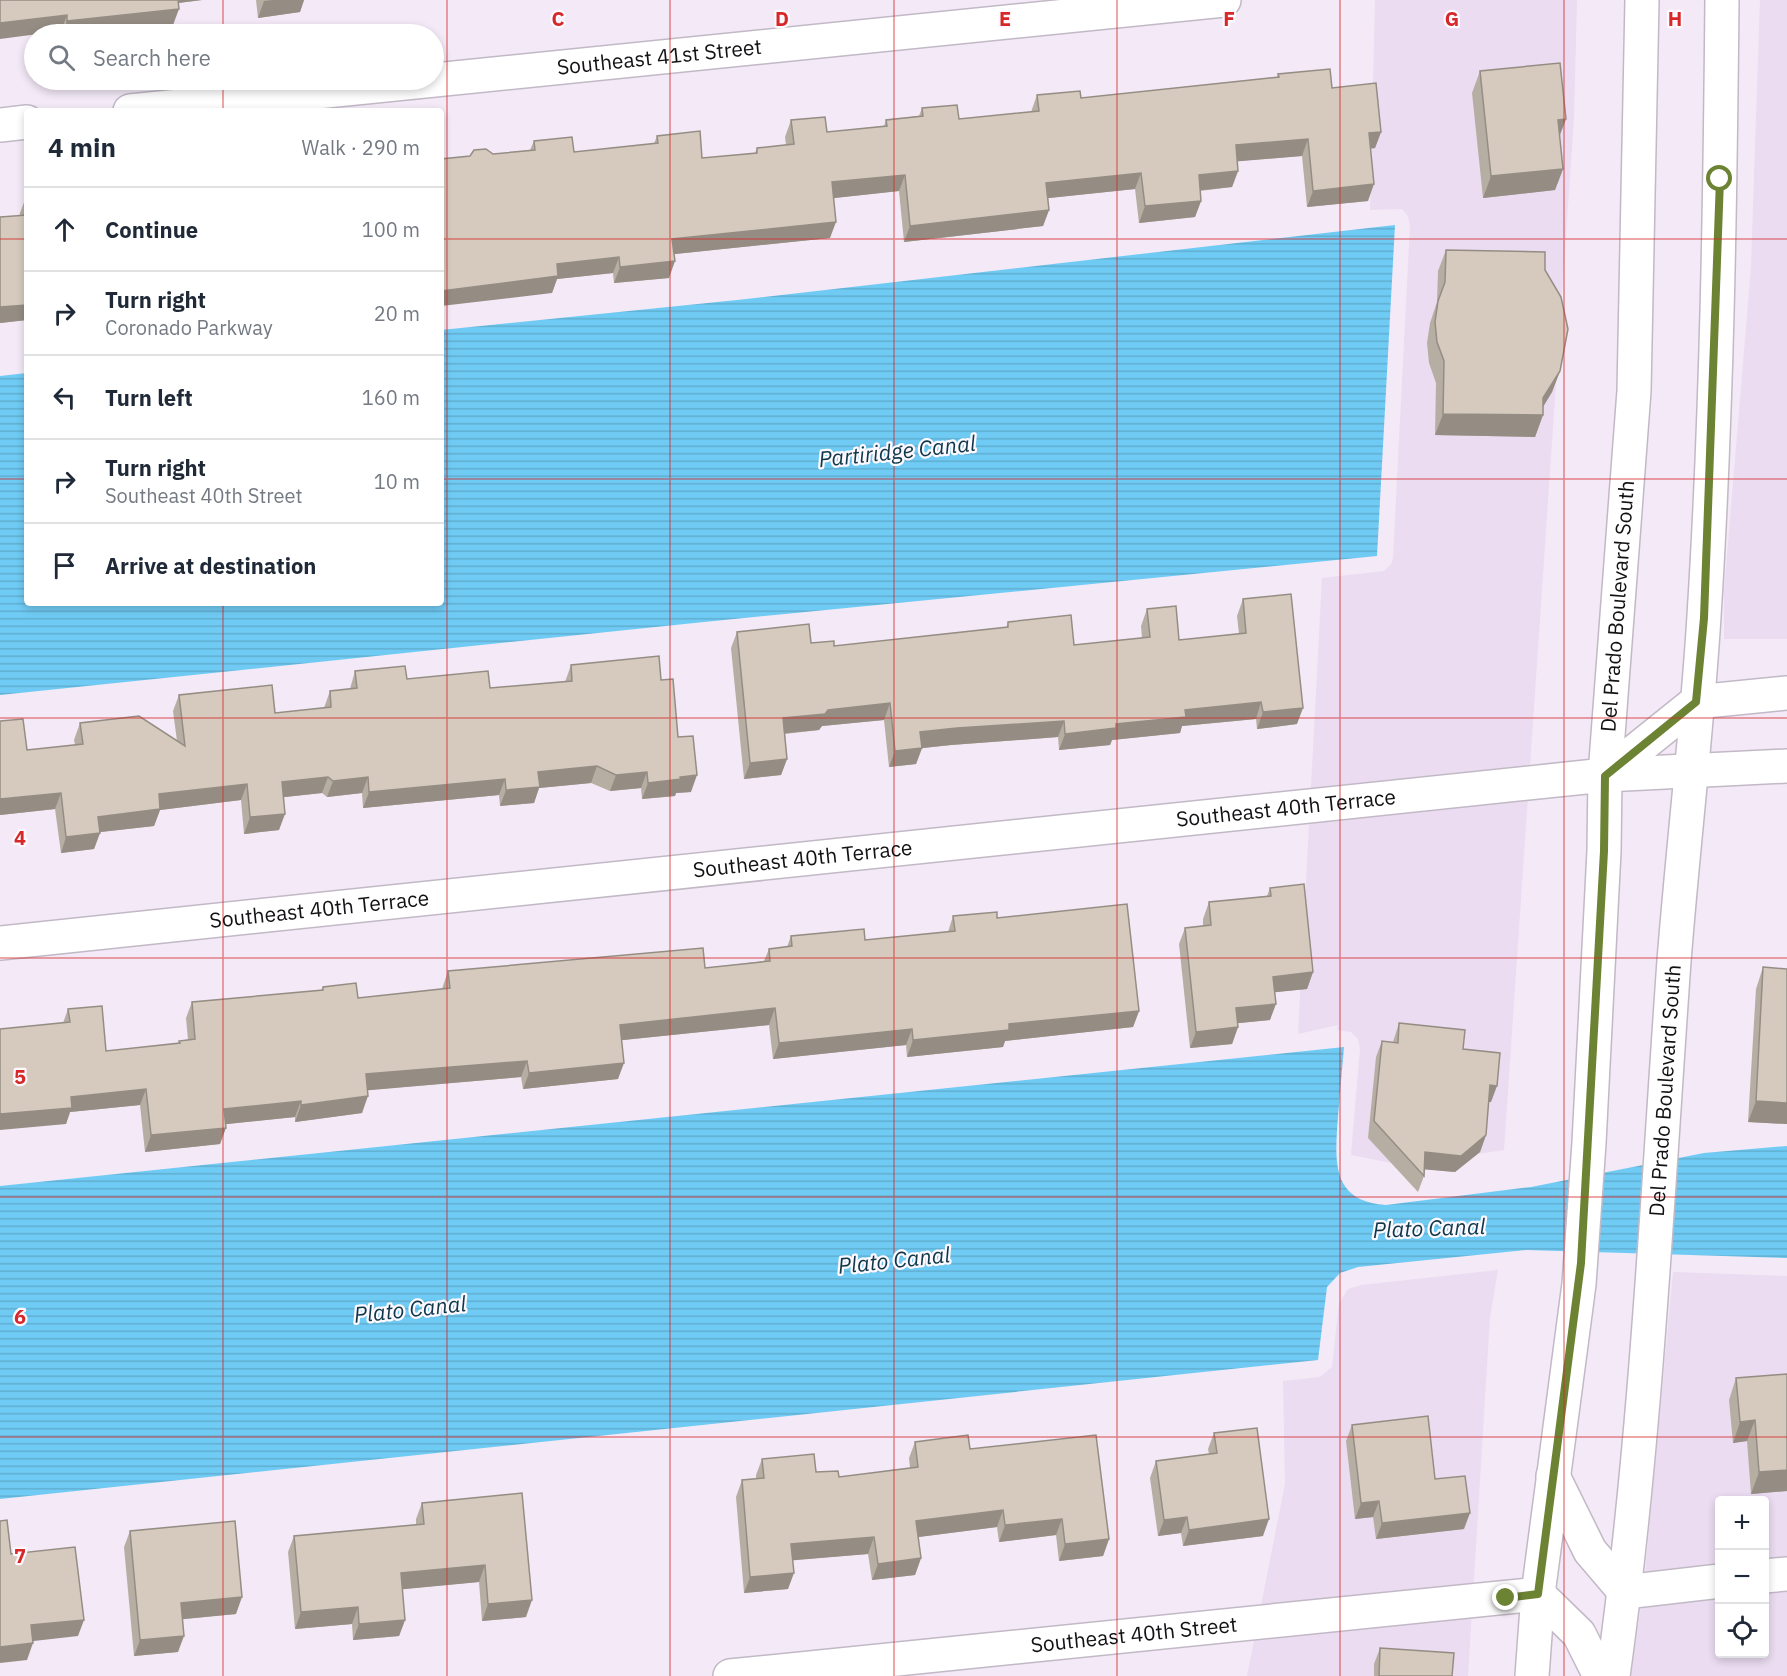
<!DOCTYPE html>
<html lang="en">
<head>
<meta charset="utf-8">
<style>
	:root { --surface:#fff; --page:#f2f2f3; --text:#1f2937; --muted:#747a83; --line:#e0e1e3 }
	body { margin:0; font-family:"IBM Plex Sans",sans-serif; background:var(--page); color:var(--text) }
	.controls { position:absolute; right:18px; bottom:18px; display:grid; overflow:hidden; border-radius:6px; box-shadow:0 3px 9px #0003 }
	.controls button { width:54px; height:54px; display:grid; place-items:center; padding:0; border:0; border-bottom:2px solid var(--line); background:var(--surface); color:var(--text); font:30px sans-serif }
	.stop { position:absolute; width:18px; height:18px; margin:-14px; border:4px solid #6d8334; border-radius:50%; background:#fff }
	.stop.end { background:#6d8334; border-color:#fff; box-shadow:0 2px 6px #0008 }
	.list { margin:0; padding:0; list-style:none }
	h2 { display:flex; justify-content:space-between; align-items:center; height:78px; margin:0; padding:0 24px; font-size:26px }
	h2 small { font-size:20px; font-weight:400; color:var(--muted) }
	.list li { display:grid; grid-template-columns:39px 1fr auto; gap:18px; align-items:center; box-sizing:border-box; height:84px; padding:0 24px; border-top:2px solid var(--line) }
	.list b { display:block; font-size:22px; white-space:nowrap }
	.list p { margin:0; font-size:20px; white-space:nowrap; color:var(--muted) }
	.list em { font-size:20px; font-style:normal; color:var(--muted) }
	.icon { flex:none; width:33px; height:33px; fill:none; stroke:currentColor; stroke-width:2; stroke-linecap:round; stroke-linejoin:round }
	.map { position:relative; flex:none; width:1787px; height:1676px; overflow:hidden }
	.search { position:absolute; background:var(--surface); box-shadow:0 3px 9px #0003; left:24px; top:24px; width:420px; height:66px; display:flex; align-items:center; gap:15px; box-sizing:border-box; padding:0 21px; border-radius:33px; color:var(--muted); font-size:22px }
	.panel { position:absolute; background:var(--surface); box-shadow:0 3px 9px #0003; left:24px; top:108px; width:420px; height:498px; border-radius:6px }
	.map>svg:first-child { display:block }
	.built { fill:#ebdcf1; fill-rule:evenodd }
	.water { fill:url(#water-rules) }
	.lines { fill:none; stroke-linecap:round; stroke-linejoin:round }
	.street-casing { stroke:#c2b9c6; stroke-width:36 }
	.secondary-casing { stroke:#c2b9c6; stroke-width:36 }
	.primary-casing { stroke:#c2b9c6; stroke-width:36 }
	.street { stroke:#fff; stroke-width:33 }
	.secondary { stroke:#fff; stroke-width:33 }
	.primary { stroke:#fff; stroke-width:33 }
	.wall { fill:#b7aea3 }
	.shaded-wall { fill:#958d84 }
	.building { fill:#d5cabd; stroke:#958d84; stroke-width:1.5 }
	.route { stroke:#6d8334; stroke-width:8 }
	.grid { fill:none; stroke:#d62828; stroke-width:1.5; stroke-opacity:0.55 }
	.labels { text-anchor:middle; stroke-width:4.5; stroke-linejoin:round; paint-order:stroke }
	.street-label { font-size:21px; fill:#141115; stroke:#fdf9ff }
	.water-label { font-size:22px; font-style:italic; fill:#0e3849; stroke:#fdf9ff }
	.grid-label { font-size:20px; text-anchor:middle; font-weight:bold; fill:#d62828; stroke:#fdf9ff; stroke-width:4.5; stroke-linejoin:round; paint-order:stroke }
</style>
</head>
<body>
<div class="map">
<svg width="1787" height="1676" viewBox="0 0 1787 1676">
	<defs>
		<pattern id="water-rules" width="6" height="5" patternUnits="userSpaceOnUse" patternTransform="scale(1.5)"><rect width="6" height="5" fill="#70cbf4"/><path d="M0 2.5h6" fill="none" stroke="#60add0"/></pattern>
	</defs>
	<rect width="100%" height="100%" fill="#f3e9f7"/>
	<g class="built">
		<polygon points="1375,0 1577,0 1574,117 1504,1150 1401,1165 1351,1155 1360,1049 1358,1039 1351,1032 1337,1030 1338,1025 1298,1034 1322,578 1384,571 1392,563 1393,557 1410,226 1408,216 1402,209 1370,210"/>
		<polygon points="1760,0 1787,0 1787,639 1724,639 1724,591 1751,267"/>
		<polygon points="1498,1270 1490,1317 1468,1676 1247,1676 1285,1484 1283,1381 1320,1377 1332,1367 1339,1303 1348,1289 1361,1285"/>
		<path d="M 1673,1272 L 1787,1276 L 1787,1676 L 1631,1676 L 1644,1585 ZM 1720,1500 L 1764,1500 L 1764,1654 L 1720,1654 Z"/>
	</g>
	<g class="water">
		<polygon points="1395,225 1377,556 704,622 0,695 0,376 27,373 27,603 441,603 441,330 737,300"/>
		<path d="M 1344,1047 C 1342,1070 1340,1093 1338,1116 C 1335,1160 1330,1201 1386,1205 L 1531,1187 L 1704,1153 L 1787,1146 L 1787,1258 L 1527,1250 L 1358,1267 L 1340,1273 L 1327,1287 L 1318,1360 L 0,1499 L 0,1186 Z"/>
	</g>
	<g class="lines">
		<g class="street-casing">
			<g id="street">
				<path id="s1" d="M 130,111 L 1224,0"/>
				<polyline points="0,125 27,122"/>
				<path id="s2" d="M 0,943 L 1605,775"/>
				<polyline points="1764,1576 1787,1574"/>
				<polyline points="1625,1592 1720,1581"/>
				<path id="s3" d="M 730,1676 L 1538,1594"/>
			</g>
		</g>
		<g class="secondary-casing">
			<g id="secondary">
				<polyline points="1605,775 1696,702 1787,693"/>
				<polyline points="1605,775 1787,766"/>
			</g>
		</g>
		<g class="primary-casing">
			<g id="primary">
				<polyline points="1553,1476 1590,1551 1625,1592"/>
				<polyline points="1538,1594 1579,1634 1600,1676"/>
				<path id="s4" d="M 1532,1676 L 1538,1594 L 1579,1284 L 1589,1143 L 1604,851 L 1605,775 L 1634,391 L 1642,0"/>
				<path id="s5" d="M 1613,1676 C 1646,1439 1657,1200 1674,961 C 1683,846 1697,731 1704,616 C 1717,411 1720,205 1722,0"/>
			</g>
		</g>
		<use href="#street" class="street"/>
		<use href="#secondary" class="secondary"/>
		<use href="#primary" class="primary"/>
	</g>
	<g class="wall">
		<polygon points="0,0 202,0 178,3 173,25 90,34 61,34 61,31"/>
		<polygon points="256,0 304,0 300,12 258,18"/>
		<polygon points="1480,71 1566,119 1559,137 1563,169 1555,190 1483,198 1472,93"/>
		<polygon points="1278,74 1332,88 1381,132 1375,148 1370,149 1368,201 1307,207 1302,156 1237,161 1238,171 1232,187 1200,191 1201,201 1195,217 1139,223 1135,189 1048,198 1049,210 1043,226 904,242 899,191 833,198 830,238 674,254 669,278 614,283 613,273 557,279 552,293 493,154 530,150 534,141 574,152 654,144 657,136 702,158 755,153 757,148 786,145 785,137 791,120 827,132 884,126 886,120 919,116 922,108 959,119 1031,112 1037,95 1081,98 1277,77"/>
		<polygon points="26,197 27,197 27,320 0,323 20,213"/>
		<polygon points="1446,250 1545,270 1560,371 1552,392 1543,407 1543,415 1535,437 1435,435 1436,383 1429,363 1427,343 1430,323 1437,302 1438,271"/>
		<polygon points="1243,599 1297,724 1257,729 1256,719 1182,726 1180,733 1112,740 1110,745 1059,750 1058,737 951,745 922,748 916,764 889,767 884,720 822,726 819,730 785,734 787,759 781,775 744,779 731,648 737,632 811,643 834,646 1006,628 1008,622 1074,645 1142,638 1141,626 1147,609 1179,640 1239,634 1237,616"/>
		<polygon points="571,665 661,680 678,737 691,792 676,793 675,796 642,799 641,788 610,791 591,783 539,788 534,803 500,806 499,795 363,808 362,793 327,797 322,793 284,797 279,830 244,834 241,800 160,810 154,826 100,832 94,849 61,853 55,809 0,815 0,721 27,750 75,745 74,740 80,723 177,741 173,711 179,695 275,713 324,708 330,691 350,689 355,671 407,679 490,688 565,682"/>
		<polygon points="1270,888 1313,972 1307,989 1275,992 1270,1020 1238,1023 1238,1027 1232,1044 1190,1048 1179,944 1185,928 1203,926 1203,919 1209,902 1267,896"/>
		<polygon points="953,916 997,918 1139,1011 1133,1027 1005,1041 1003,1047 907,1057 906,1045 773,1059 769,1025 622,1040 618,1079 523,1089 521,1077 367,1090 362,1113 295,1122 295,1117 226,1124 220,1144 145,1152 140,1105 70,1112 66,1124 63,1023 68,1009 106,1051 178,1044 179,1041 188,1040 186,1018 192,1002 321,990 323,987 358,998 442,989 448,971 705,968 764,961 769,949 787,947 791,936 865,940 948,932"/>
		<polygon points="1763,967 1787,1124 1748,1122 1756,989"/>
		<polygon points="1399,1023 1463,1049 1491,1102 1489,1102 1486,1135 1480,1152 1455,1172 1425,1169 1424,1176 1418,1192 1368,1138 1376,1057 1382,1041 1393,1042"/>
		<polygon points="1787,1374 1787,1491 1751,1494 1747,1441 1733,1443 1729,1400 1736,1378"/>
		<polygon points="1352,1425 1435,1479 1464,1529 1376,1539 1373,1517 1355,1519 1346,1441"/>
		<polygon points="1214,1433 1263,1536 1183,1546 1181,1533 1158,1536 1150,1478 1156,1461 1209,1454 1208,1449"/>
		<polygon points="915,1442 970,1449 1109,1539 1103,1556 1059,1561 1056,1535 999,1542 997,1527 918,1537 921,1558 915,1575 872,1580 868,1554 793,1560 788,1589 744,1593 736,1497 742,1480 756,1479 756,1475 762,1459 816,1472 839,1477 910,1468 909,1458"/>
		<polygon points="522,1493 526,1617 482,1621 479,1582 402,1589 405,1620 399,1636 353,1640 352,1624 295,1629 288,1552 294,1536 416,1525 416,1519 422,1503"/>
		<polygon points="130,1531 236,1614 182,1619 178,1652 134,1656 124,1547"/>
		<polygon points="1380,1648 1452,1676 1374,1676 1374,1664"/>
	</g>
	<g class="shaded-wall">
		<polygon points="172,0 202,0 170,4"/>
		<polygon points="273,0 304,0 300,12 258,18 264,1"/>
		<polygon points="179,9 173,25 90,34 63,34 67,21"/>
		<polygon points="67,15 61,31 0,39 0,23"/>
		<polygon points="1566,119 1558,140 1558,120"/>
		<polygon points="1381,132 1375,148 1363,149 1369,133"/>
		<polygon points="1308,139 1302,156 1230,162 1236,145"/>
		<polygon points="1563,169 1555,190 1483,198 1491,176"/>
		<polygon points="1238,171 1232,187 1193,191 1199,175"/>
		<polygon points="1141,173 1135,189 1040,199 1046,183"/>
		<polygon points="905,175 899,191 826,199 832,182"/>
		<polygon points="1374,184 1368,201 1307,207 1313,191"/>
		<polygon points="1201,201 1195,217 1139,223 1145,206"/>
		<polygon points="1049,210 1043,226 904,242 910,226"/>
		<polygon points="836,222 830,238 666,255 672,239"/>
		<polygon points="619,257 613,273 557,279 552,293 441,306 441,291 557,264"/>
		<polygon points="675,261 669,278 614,283 620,267"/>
		<polygon points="27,305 27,320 0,323 0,307"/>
		<polygon points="1560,371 1552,392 1538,415 1543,415 1535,437 1435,435 1443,414 1543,398"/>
		<polygon points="1261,702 1256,719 1182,726 1180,733 1112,740 1110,745 1059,750 1065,734 1185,710"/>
		<polygon points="890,703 884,720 822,726 819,730 777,734 783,718 828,710"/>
		<polygon points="1303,708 1297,724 1257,729 1263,712"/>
		<polygon points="1064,721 1058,737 951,745 914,749 920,732 957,728"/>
		<polygon points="922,748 916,764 889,767 895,751"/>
		<polygon points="787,759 781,775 744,779 750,763"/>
		<polygon points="597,766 591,783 539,788 534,803 500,806 506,790 538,772"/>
		<polygon points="647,772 641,788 610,791 616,775"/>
		<polygon points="697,775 691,792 676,793 675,796 642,799 648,783 680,777"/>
		<polygon points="328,777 322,793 276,798 282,782"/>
		<polygon points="368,777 362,793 327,797 333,781"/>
		<polygon points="505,779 499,795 363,808 369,792"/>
		<polygon points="247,784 241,800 160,810 154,826 92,833 98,817 159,794"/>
		<polygon points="61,793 55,809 0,815 0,799"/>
		<polygon points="285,814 279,830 244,834 250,817"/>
		<polygon points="100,833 94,849 61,853 66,837"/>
		<polygon points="1313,972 1307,989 1267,993 1273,977"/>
		<polygon points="1276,1004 1270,1020 1230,1024 1236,1008"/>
		<polygon points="775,1008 769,1025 614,1041 620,1025"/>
		<polygon points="1139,1011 1133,1027 1005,1041 1003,1047 907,1057 913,1040 1009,1024"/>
		<polygon points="1238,1027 1232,1044 1190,1048 1196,1032"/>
		<polygon points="912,1029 906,1045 773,1059 779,1043"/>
		<polygon points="527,1061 521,1077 360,1091 366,1074"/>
		<polygon points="624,1063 618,1079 523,1089 529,1073"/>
		<polygon points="1490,1085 1497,1086 1491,1102 1484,1102"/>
		<polygon points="146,1089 140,1105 70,1112 66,1124 0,1130 0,1114 71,1097"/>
		<polygon points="368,1096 362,1113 295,1122 301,1105"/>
		<polygon points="301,1101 295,1117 218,1125 224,1109"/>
		<polygon points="1756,1101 1787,1103 1787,1124 1748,1122"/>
		<polygon points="226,1128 220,1144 145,1152 151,1135"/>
		<polygon points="1486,1135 1480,1152 1455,1172 1420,1169 1425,1152"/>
		<polygon points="1755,1420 1747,1441 1733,1443 1740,1422"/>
		<polygon points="1787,1470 1787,1491 1751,1494 1759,1472"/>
		<polygon points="1379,1501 1373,1517 1355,1519 1361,1503"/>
		<polygon points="1003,1510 997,1527 911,1538 916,1521"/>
		<polygon points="1470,1513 1464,1529 1376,1539 1382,1523"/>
		<polygon points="1187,1517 1181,1533 1158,1536 1164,1520"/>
		<polygon points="1062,1519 1056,1535 999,1542 1005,1525"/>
		<polygon points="1269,1519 1263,1536 1183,1546 1189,1530"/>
		<polygon points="874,1537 868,1554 785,1561 791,1544"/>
		<polygon points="1109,1539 1103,1556 1059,1561 1065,1544"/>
		<polygon points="921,1558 915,1575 872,1580 878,1564"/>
		<polygon points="485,1565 479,1582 395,1590 401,1573"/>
		<polygon points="794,1573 788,1589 744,1593 750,1577"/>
		<polygon points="242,1597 236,1614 175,1620 181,1603"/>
		<polygon points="532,1600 526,1617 482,1621 488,1604"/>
		<polygon points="358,1607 352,1624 295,1629 301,1612"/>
		<polygon points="84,1620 78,1636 25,1642 31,1625"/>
		<polygon points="405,1620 399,1636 353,1640 359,1624"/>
		<polygon points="184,1636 178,1652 134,1656 140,1640"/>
		<polygon points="33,1643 27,1660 0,1663 0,1647"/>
	</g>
	<g class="building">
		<polygon points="0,0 178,0 179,9 67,21 67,15 0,23"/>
		<polygon points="1560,63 1566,119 1558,120 1563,169 1491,176 1480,71"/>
		<polygon points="1330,69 1332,88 1376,83 1381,132 1369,133 1374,184 1313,191 1308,139 1236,145 1238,171 1199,175 1201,201 1145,206 1141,173 1046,183 1049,210 910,226 905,175 832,182 836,222 672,239 675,261 620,267 619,257 557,264 558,276 441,291 441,159 470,156 474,150 486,149 493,154 535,150 534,141 572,137 574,152 658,143 657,136 700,131 702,158 757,153 757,148 794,144 791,120 825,117 827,132 887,126 886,120 923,116 922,108 957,105 959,119 1039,111 1037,95 1080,91 1081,98 1279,77 1278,74"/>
		<polygon points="26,197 27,197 27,215"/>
		<polygon points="27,215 27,305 0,307 0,217"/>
		<polygon points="1446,250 1545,252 1545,270 1561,297 1568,329 1560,371 1543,398 1543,415 1443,414 1444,361 1437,342 1435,322 1438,301 1445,282"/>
		<polygon points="1291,594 1303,708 1263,712 1261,702 1185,710 1186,717 1116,724 1116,728 1065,734 1064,721 957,728 920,732 922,748 895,751 890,703 828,710 825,714 783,718 787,759 750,763 737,632 809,624 811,643 834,641 834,646 1008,627 1008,622 1071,615 1074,645 1150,637 1147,609 1176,606 1179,640 1246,633 1243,599"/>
		<polygon points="659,656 661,680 673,679 678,737 693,736 697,775 680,777 681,779 648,783 647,772 616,775 597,766 538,772 540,787 506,790 505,779 369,792 368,777 333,781 328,777 282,782 285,814 250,817 247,784 159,794 160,809 98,817 100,833 66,837 61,793 0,799 0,721 23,719 27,750 83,744 80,723 139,716 185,746 179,695 272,685 275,713 331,707 330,691 357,688 355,671 405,666 407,679 488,671 490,688 572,681 571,665"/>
		<polygon points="1304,884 1313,972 1273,977 1276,1004 1236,1008 1238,1027 1196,1032 1185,928 1211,925 1209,902 1271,896 1270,888"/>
		<polygon points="1127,904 1139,1011 1009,1024 1009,1030 913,1040 912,1029 779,1043 775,1008 620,1025 624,1063 529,1073 527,1061 366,1074 368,1096 301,1105 301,1101 224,1109 226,1128 151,1135 146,1089 71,1097 72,1108 0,1114 0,1029 70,1022 68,1009 102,1006 106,1051 180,1043 179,1041 195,1039 192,1002 323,990 323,987 356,983 358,998 450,988 448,971 703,948 705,968 770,961 769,949 792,946 791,936 864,929 865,940 955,931 953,916 997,912 997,918"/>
		<polygon points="1763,967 1787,969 1787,1103 1756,1101"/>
		<polygon points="1399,1023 1465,1030 1463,1049 1500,1053 1497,1086 1490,1085 1486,1135 1461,1156 1425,1152 1424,1176 1374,1121 1382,1041 1398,1043"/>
		<polygon points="1787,1374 1787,1470 1759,1472 1755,1420 1740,1422 1736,1378"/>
		<polygon points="1428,1416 1435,1479 1465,1476 1470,1513 1382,1523 1379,1501 1361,1503 1352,1425"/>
		<polygon points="1257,1428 1269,1519 1189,1530 1187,1517 1164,1520 1156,1461 1217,1453 1214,1433"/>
		<polygon points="968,1435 970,1449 1096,1435 1109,1539 1065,1544 1062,1519 1005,1525 1003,1510 916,1521 921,1558 878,1564 874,1537 791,1544 794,1573 750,1577 742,1480 764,1478 762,1459 814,1454 816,1472 838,1471 839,1477 918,1467 915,1442"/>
		<polygon points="522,1493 532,1600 488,1604 485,1565 401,1573 405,1620 359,1624 358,1607 301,1612 294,1536 424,1524 422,1503"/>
		<polygon points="7,1520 11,1554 75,1547 84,1620 31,1625 33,1643 0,1647 0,1521"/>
		<polygon points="235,1521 242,1597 181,1603 184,1636 140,1640 130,1531"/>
		<polygon points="1380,1648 1454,1653 1452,1676 1379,1676"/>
	</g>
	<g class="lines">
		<polyline class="route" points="1506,1598 1538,1594 1581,1263 1604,851 1605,776 1696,702 1704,618 1720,179"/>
	</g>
	<path class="grid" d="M 223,0 L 223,34M 447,0 L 447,1676M 670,0 L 670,1676M 894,0 L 894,1676M 1117,0 L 1117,1676M 1340,0 L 1340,1676M 1564,0 L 1564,1676M 223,80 L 223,111M 0,239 L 27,239M 441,239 L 1787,239M 0,479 L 27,479M 441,479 L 1787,479M 223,603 L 223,1676M 0,718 L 1787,718M 0,958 L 1787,958M 0,1197 L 1787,1197M 0,1437 L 1787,1437"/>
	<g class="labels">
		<g class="street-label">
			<text dy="7" stroke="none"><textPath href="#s1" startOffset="532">Southeast 41st Street</textPath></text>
			<text dy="7" stroke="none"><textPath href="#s4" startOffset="1074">Del Prado Boulevard South</textPath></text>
			<text dy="7" stroke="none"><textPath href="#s2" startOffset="1293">Southeast 40th Terrace</textPath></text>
			<text dy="7" stroke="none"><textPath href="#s2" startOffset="807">Southeast 40th Terrace</textPath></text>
			<text dy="7" stroke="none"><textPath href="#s2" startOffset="321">Southeast 40th Terrace</textPath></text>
			<text dy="7" stroke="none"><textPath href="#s5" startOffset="588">Del Prado Boulevard South</textPath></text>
			<text dy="7" stroke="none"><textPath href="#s3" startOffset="406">Southeast 40th Street</textPath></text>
		</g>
		<g class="water-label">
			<text transform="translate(897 451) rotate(-6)" y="8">Partiridge Canal</text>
			<text transform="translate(1429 1228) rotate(-2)" y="8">Plato Canal</text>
			<text transform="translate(894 1260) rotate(-6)" y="8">Plato Canal</text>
			<text transform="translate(410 1309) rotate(-6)" y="8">Plato Canal</text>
		</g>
	</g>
	<g class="grid-label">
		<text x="558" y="26">C</text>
		<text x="782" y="26">D</text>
		<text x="1005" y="26">E</text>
		<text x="1229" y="26">F</text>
		<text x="1452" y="26">G</text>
		<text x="1675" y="26">H</text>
		<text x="20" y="845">4</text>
		<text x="20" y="1084">5</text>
		<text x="20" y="1324">6</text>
		<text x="20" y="1563">7</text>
	</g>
</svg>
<div class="controls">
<button>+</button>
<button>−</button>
<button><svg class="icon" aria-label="locate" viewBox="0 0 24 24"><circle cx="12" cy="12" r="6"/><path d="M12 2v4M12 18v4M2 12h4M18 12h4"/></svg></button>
</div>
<div class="stop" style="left:1720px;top:179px"></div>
<div class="stop end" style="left:1506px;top:1598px"></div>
<div class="search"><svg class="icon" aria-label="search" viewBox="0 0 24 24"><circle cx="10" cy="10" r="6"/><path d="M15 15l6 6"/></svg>Search here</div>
<section class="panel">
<h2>4 min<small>Walk · 290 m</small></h2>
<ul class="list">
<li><svg class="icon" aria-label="ahead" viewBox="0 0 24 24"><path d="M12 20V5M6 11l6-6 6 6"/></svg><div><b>Continue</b></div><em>100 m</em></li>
<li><svg class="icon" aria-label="right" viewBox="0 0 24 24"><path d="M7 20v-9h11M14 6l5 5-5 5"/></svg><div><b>Turn right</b><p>Coronado Parkway</p></div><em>20 m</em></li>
<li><svg class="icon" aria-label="left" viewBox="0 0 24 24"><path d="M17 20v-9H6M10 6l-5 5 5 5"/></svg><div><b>Turn left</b></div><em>160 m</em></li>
<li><svg class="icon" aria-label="right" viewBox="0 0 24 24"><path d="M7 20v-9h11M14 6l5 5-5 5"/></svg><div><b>Turn right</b><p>Southeast 40th Street</p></div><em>10 m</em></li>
<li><svg class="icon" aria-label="arrive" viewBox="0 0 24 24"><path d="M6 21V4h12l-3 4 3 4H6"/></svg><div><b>Arrive at destination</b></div></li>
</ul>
</section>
</div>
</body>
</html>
